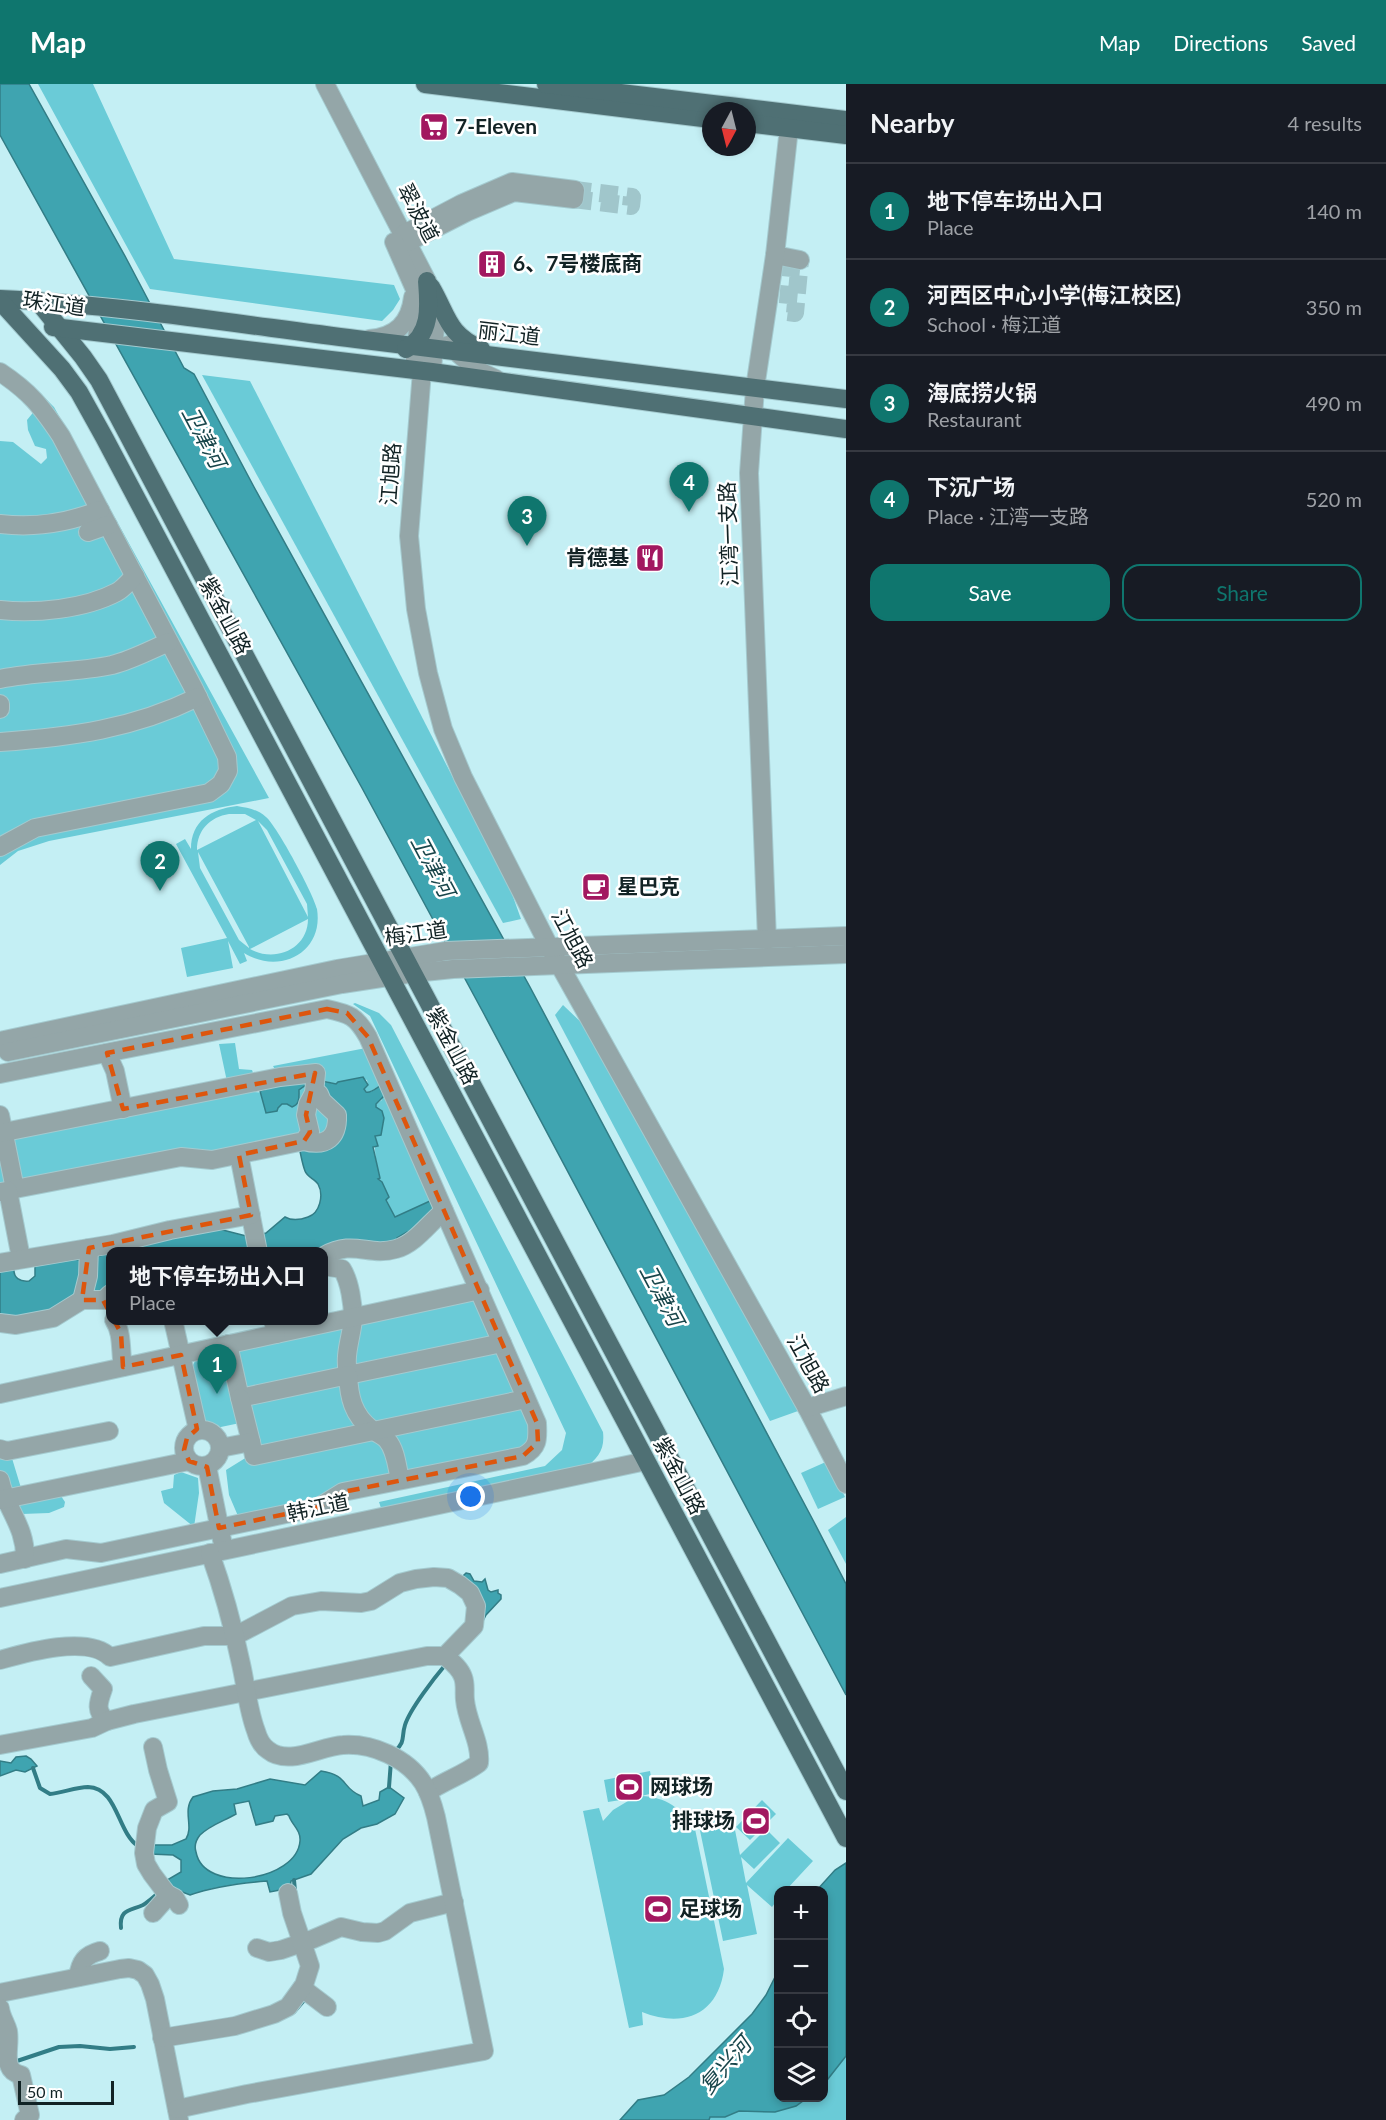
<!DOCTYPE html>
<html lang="en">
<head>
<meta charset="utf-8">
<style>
	:root { --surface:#171b24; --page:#20242c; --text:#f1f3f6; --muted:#9ea1a6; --line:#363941; --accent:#0f766e }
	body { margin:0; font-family:Lato,"Noto Sans SC",sans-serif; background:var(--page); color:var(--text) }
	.controls { position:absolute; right:18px; bottom:18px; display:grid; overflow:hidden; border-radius:12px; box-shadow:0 3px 9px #0003 }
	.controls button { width:54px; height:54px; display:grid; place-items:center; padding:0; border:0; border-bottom:2px solid var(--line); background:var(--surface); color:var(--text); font:30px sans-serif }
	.compass { position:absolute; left:702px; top:18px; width:54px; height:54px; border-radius:50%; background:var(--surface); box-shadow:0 3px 9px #0003; rotate:187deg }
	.scale { position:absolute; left:18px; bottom:15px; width:96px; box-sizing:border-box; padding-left:6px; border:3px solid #122325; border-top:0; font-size:16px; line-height:21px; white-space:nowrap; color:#122325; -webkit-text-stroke:4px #fff; paint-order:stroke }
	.you { position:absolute; left:471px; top:1413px; width:21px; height:21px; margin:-15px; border:4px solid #fff; border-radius:50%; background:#1a73e8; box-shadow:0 0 0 9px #1a73e833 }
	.badge { display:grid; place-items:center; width:39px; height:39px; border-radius:50%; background:var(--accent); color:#fff; font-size:20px; font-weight:700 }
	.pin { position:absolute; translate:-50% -50px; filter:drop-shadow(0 2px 3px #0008) }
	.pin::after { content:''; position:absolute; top:32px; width:21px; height:18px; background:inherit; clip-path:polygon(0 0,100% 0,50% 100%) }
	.popup { position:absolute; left:106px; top:1163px; width:222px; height:78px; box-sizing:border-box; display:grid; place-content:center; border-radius:12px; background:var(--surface); filter:drop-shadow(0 2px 4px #0005); font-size:20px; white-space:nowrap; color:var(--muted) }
	.popup b { font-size:22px; color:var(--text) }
	.popup::after { content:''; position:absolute; left:50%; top:100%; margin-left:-12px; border:12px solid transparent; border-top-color:var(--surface) }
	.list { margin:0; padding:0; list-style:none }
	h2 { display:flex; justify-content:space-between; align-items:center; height:78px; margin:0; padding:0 24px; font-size:26px }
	h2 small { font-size:20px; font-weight:400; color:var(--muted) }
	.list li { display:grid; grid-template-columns:39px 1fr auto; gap:18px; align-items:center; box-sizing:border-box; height:96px; padding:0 24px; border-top:2px solid var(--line) }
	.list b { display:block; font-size:22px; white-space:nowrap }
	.list p { margin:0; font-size:20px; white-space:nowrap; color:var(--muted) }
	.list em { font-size:20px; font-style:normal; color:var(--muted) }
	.actions { display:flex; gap:12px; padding:18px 24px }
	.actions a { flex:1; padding:14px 0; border:2px solid var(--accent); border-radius:18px; text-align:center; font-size:21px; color:var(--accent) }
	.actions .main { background:var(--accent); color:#fff }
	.icon { flex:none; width:33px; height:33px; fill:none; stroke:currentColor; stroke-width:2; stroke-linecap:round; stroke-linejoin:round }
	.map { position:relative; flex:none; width:846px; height:2036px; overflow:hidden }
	header { display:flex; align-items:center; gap:36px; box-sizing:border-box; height:84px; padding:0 30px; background:var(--accent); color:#fff }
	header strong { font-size:28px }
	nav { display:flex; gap:33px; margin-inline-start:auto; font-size:21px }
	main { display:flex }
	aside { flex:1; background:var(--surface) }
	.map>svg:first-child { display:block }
	.green { fill:#6acbd7; fill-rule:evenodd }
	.water { fill:#3fa4b0; stroke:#327d86; stroke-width:1.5; fill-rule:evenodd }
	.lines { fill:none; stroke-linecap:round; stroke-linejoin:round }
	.stream { stroke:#327d86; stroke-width:4 }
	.minor-tunnel { stroke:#a0c6cb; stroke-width:18; stroke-dasharray:18 9; stroke-linecap:butt }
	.minor-casing { stroke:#a4cacf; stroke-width:20 }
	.major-casing { stroke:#a4cacf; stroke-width:20 }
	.minor { stroke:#94a6a8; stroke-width:18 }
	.major { stroke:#4f7074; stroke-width:18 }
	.marked { fill:none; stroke:#dd560d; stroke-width:4.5; stroke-dasharray:12 8; stroke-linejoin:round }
	.labels { text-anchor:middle; stroke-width:5; stroke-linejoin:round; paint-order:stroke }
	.poi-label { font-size:21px; font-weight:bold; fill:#122325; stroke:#fff; text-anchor:start }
	.street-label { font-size:21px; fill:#122325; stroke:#fff }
	.water-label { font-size:22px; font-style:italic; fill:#19464b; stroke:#fff }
</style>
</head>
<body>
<header>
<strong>Map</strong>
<nav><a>Map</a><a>Directions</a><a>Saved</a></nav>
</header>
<main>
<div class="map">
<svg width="846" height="2036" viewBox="0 0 846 2036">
	<rect width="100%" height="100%" fill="#c4eff4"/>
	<g class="green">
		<polygon points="38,0 93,0 174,175 394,201 400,215 393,226 382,237 150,205"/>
		<polygon points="202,291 250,297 511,807 521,835 503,839"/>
		<polygon points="45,314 54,323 269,714 49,757 18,767 0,781 0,357 13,358 41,380 47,374 46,365 35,362 28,346 27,336"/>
		<path d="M 237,722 C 248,724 257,725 266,733 C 277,742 314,811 317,825 C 324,869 279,891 244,869 L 247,877 L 240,880 L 228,857 L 233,884 L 187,893 L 181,864 L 227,854 L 176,760 L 185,755 L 191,765 C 191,737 211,725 237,722 ZM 229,730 L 245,730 L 256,736 L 197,766 C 197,746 210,733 229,730 ZM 258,737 L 267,746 L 307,820 L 308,833 ZM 198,768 L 249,863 L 249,864 L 239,856 L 200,784 ZM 308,835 C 308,865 275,879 250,865 Z"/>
		<path d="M 355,919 L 379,929 L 391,941 L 603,1348 C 605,1366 598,1374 584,1385 L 382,1427 L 379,1418 L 545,1382 L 562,1366 L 566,1349 L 370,932 L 353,920 Z"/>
		<polygon points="563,921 586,943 798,1327 770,1337 555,931"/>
		<path d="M 235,959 L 239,985 L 252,986 C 255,993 252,1000 254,1008 L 290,1011 L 273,982 L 366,964 L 430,1117 L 395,1133 L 386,1115 L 388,1113 L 382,1098 L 378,1095 L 380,1093 C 376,1079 374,1066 375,1051 L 381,1051 L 384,1035 L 376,1023 L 376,1020 L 382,1016 L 377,1003 L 368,1009 L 364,1005 L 368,1001 L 367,996 L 360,994 L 336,1000 L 311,993 L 299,1006 L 306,1001 L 319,1002 L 340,1048 L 0,1112 L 0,1055 L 229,1007 L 219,960 Z"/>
		<polygon points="478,1216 534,1348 522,1367 238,1432 229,1411 226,1386 247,1373 240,1339 216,1344 201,1340 192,1283 196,1275"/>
		<polygon points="0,1369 11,1371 21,1404 59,1409 65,1418 64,1423 49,1429 22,1430 0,1416"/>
		<polygon points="828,1377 845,1413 818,1425 801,1389"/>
		<polygon points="181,1388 198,1394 199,1409 194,1443 164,1419 161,1407 173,1404 174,1391"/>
		<polygon points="846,1433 846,1480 828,1446"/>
		<path d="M 650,1687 L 654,1709 L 641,1712 C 666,1713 681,1724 695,1745 L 724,1885 C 718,1932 682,1944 642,1928 L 643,1941 L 629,1944 L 583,1727 L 599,1724 L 603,1737 L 613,1726 L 633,1714 L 608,1718 L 604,1696 Z"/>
		<polygon points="762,1716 776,1730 750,1756 736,1743"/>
		<polygon points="732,1731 740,1771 766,1745 780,1759 754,1785 741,1773 746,1799 788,1754 813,1777 786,1806 778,1806 778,1815 772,1823 747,1801 757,1850 723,1857 698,1737"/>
		<polygon points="846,1972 846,2036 709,2036 710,2033 725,2033 739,2027 796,2022 807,2014 824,2014 824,2000"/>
	</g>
	<g class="water">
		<polygon points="0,0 29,0 125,172 184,284 194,290 254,403 530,903 814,1438 846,1500 846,1611 484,930 362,704 0,51"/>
		<path d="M 363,993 L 368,1001 L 364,1005 L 366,1008 C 371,1010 377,1003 382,1001 L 389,1007 L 376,1020 L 376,1023 L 382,1027 L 384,1034 L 381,1051 L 375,1052 L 378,1062 L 373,1063 L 380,1094 L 378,1095 L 382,1098 L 389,1113 L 386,1116 L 395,1133 L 430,1117 L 435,1125 L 412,1150 L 407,1148 L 397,1154 L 397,1162 L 324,1168 L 110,1168 L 110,1206 L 70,1222 L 0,1236 L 0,1184 L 14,1184 C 13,1194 20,1198 29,1197 L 35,1192 L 35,1182 L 51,1177 L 60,1178 L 62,1172 L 83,1177 L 100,1172 L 113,1166 L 219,1145 L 250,1153 L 266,1149 L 285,1133 C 292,1137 300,1136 308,1133 C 320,1129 324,1111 318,1100 C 315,1095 307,1093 305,1087 C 302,1079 301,1071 299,1063 L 335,1057 L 319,1002 L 306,1001 L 299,1006 C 299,1014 300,1020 292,1023 L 287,1020 L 282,1020 L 278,1024 L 277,1027 L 266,1029 L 260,1007 L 279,1000 L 322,997 L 336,1000 L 338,998 Z"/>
		<polygon points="466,1489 470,1490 474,1497 482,1498 485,1495 488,1506 491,1508 498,1506 498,1509 501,1511 501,1515 486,1531 483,1537 463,1492"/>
		<polygon points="26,1672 31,1675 37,1682 25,1688 16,1686 0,1692 0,1677 11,1679 16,1673"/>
		<path d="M 321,1687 C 349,1691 341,1704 361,1712 L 363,1722 L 379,1716 L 380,1708 L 389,1703 L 404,1714 L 395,1730 L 377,1740 L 361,1744 L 343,1755 L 311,1790 L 291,1797 L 290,1804 L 270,1808 L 267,1797 C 240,1799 215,1802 190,1811 L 169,1803 L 167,1796 L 181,1788 L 181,1776 L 173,1771 L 150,1770 L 149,1761 L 172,1761 L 186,1755 C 194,1742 182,1727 193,1713 L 213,1707 L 237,1705 L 270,1695 L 305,1701 ZM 249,1717 L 256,1741 L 273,1737 L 275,1732 L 287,1730 L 289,1732 C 292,1741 301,1746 300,1757 C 297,1797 204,1811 196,1768 C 194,1762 196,1756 200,1751 C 210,1741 224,1737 236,1730 L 234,1720 Z"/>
		<polygon points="846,1779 846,1972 824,2000 824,1806 817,1806 835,1786"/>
		<polygon points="778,1887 778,2014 807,2014 796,2022 775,2028 739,2027 725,2033 710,2033 709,2036 620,2036 638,2016 664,2011 689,1993 752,1930 766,1911"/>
	</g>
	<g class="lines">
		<g class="stream">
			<path d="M 395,1667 C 406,1657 401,1654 405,1641 C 410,1625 435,1593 446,1580"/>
			<path d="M 33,1684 L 40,1704 L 50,1710 C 62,1709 76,1703 88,1703 C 118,1704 117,1748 138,1762"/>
			<polyline points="389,1703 391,1677"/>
			<polyline points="294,1796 295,1807"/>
			<path d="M 121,1844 C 119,1825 130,1827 143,1821 C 150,1817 154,1812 160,1808"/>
			<polyline points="294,1928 307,1913"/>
			<polyline points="14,1978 59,1963 80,1962 110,1965 134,1963"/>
		</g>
		<g class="minor-tunnel">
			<polyline points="574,115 631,122 632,113 575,106"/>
			<polyline points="792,175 787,228 795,229 800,176"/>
		</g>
		<g class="minor-casing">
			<g id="minor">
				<polyline points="325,0 427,197 436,229 432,288"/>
				<polyline points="404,150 461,120 512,98 575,106 574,115 514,108 467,128 408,158"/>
				<polyline points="394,158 416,208 419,234 414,286"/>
				<polyline points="775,171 800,176"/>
				<path d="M 369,255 C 396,253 410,239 413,213"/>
				<polyline points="448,261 479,287 496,295"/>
				<polyline points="422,287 409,452 416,525 428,589 443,645 463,693 550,864 807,1324 846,1400"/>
				<path d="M 0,288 C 30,308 41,322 61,352 L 194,605 L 227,673 L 228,687 L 221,700 L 209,709 L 35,744 L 0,763"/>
				<path d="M 0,440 C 34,444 68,439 100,426"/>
				<polyline points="88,448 108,441"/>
				<path d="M 0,526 C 35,530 85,525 117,508 C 123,505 129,497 135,492"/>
				<path d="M 0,595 C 37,587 75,589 112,581 C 132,576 150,566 169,558"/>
				<polyline points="0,620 0,625"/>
				<path d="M 0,658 C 71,653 133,645 198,613"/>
				<polyline points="767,856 749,389 755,304 775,171 789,44"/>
				<polyline points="0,957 337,885 446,867 846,852"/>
				<polyline points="8,968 342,900 414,889 453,885 846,870"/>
				<polyline points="107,969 115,987 123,1025"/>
				<path d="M 0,990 L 327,925 C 350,930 356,932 368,953 L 537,1339 C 538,1356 538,1364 523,1372 L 343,1408 L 319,1423 L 101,1469 L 66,1465 L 0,1480"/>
				<polyline points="0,1031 15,1105 8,1107"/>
				<polyline points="0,1049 280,993 316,989 314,1009 308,1020 306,1031 310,1048 304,1057 212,1076 181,1073 15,1105"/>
				<path d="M 304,1057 C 326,1063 338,1054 337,1031 L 322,1017 L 319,1010 L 314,1009"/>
				<polyline points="239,1071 258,1168"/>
				<polyline points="0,1108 8,1107 21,1174"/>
				<path d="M 324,1172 C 354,1155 368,1173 396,1165 C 415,1160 429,1139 444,1127"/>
				<polyline points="0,1179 113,1160 170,1146 251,1131"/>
				<path d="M 324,1182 L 342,1185 C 350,1198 353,1220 353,1235 C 351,1256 344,1269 348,1291 L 502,1259"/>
				<polyline points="82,1216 88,1192 89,1164"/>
				<path d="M 114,1236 C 123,1250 120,1266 123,1283"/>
				<polyline points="173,1236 198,1346"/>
				<polyline points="0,1239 16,1241 53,1234 82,1216 104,1216 110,1210"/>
				<polyline points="276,1250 480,1206"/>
				<path d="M 228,1260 L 240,1314 L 348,1291 C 349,1313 353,1331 371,1345 C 376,1349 383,1351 387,1356 C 396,1366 397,1383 400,1396"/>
				<polyline points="0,1310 276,1250 273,1236"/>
				<polyline points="240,1314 251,1358"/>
				<polyline points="807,1324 846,1312"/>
				<circle cx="202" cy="1364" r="18"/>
				<polyline points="220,1364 251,1358 254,1372 526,1315"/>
				<polyline points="0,1365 7,1367 109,1347"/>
				<polyline points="207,1382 222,1456"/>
				<path d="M 0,1396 C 6,1426 26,1442 25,1475"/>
				<polyline points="0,1416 189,1377"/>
				<polyline points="0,1514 646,1377"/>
				<path d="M 0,1576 C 28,1568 88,1551 110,1573 L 204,1552 L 235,1552 L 292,1522 L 321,1517 L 361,1519 L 371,1517 L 400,1499 L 416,1495 L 434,1493 L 448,1494 L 460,1501 L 470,1509 L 476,1522 L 474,1542 L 445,1572"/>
				<path d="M 91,1592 L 103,1605 C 98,1619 95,1627 107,1637"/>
				<path d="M 0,1661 L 92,1644 L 107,1637 L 134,1630 L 427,1572 L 445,1572 C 452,1578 460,1584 463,1593 C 466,1601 464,1608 465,1616 C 467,1638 481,1658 479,1679 C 463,1691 444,1697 428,1708"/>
				<polyline points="153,1663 158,1686 168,1718 154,1726 147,1744 144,1769 146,1780 152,1790 167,1810 175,1814 179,1821"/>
				<polyline points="153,1829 169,1811"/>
				<polyline points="257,1864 269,1868 281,1866 313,1855 341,1843 362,1848 378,1849 385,1847 410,1829 454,1818"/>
				<path d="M 78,1893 C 80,1878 85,1871 100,1867"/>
				<polyline points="302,1904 327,1923"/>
				<polyline points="0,1909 120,1885 129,1884 138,1886 145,1891 150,1900 155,1915 179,2036"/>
				<path d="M 0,1924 C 1,1933 6,1939 8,1947 C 11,1964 0,1986 21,1991 L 30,2031 L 24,2036"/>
				<polyline points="162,1954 235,1942 274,1930 288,1923 304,1901 310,1882 292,1829 288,1809"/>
				<path d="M 177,2025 L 247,2010 L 484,1967 L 436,1733 C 433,1721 430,1710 423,1699 C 407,1674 372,1659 343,1661 C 320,1662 289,1683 268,1666 C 262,1662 258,1654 256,1647 C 248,1626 246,1602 241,1580 C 233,1542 223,1505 210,1469"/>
			</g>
		</g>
		<g class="major-casing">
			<g id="major">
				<polyline points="425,0 711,35"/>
				<polyline points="546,0 846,36"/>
				<polyline points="747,39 846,51"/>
				<path d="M 431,203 C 448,232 447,250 481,265"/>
				<path d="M 0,215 C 119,221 237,240 356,255 C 519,275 683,295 846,315"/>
				<polyline points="37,216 83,273 99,296 846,1707"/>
				<polyline points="0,217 62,285 79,308 104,353 846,1754"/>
				<polyline points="53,243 432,288 846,345"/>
				<path d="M 406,265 C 432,250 429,222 427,197"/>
			</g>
		</g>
		<use href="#minor" class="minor"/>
		<use href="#major" class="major"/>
	</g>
	<path class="marked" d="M 327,925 L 347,929 L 368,953 L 537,1339 L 538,1358 L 523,1372 L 343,1408 L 319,1423 L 219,1444 L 207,1383 L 189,1377 L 184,1366 L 187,1354 L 197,1345 L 181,1271 L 123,1283 L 121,1249 L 103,1216 L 82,1216 L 89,1164 L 251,1131 L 239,1071 L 304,1057 L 310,1048 L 306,1031 L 315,989 L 123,1025 L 107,969 Z"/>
	<defs>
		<g id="supermarket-square" transform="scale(1.5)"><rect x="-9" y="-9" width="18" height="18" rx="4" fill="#a21860" stroke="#fff"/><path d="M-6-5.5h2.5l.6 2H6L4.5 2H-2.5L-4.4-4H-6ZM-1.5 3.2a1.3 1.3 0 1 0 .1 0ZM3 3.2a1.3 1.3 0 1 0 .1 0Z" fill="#fff"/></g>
		<g id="building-square" transform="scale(1.5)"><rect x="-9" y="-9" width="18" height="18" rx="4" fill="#a21860" stroke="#fff"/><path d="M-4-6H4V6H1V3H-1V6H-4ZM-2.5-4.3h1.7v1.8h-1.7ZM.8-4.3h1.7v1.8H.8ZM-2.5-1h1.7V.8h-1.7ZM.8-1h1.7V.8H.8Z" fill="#fff"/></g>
		<g id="restaurant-square" transform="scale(1.5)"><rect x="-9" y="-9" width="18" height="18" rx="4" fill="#a21860" stroke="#fff"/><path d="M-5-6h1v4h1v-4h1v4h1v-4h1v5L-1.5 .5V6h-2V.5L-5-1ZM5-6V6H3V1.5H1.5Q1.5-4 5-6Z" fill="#fff"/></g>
		<g id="cafe-square" transform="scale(1.5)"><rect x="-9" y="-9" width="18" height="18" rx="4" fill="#a21860" stroke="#fff"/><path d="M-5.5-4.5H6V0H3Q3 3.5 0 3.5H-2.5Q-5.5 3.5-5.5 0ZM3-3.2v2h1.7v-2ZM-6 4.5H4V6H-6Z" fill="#fff"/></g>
		<g id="stadium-square" transform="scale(1.5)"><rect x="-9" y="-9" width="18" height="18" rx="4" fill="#a21860" stroke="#fff"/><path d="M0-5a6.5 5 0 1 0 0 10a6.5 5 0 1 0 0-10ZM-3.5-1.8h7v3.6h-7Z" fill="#fff"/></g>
	</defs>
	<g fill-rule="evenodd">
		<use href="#supermarket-square" x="434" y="43"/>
		<use href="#building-square" x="492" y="180"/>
		<use href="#restaurant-square" x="650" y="474"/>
		<use href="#cafe-square" x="596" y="803"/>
		<use href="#stadium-square" x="629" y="1703"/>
		<use href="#stadium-square" x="756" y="1737"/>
		<use href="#stadium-square" x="658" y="1825"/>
	</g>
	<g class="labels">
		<g class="poi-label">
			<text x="455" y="50">7-Eleven</text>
			<text x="513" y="187">6、7号楼底商</text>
			<text x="629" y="481" text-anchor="end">肯德基</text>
			<text x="617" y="810">星巴克</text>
			<text x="650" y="1710">网球场</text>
			<text x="735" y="1744" text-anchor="end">排球场</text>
			<text x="679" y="1832">足球场</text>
		</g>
		<g class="street-label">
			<text transform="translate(418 129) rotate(62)" y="7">翠波道</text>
			<text transform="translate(54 220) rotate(8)" y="7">珠江道</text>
			<text transform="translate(509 250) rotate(7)" y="7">丽江道</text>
			<text transform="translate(391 390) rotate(-86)" y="7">江旭路</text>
			<text transform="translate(729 450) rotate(-92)" y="7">江湾一支路</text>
			<text transform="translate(225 532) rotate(62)" y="7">紫金山路</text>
			<text transform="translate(416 850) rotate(-8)" y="7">梅江道</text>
			<text transform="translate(572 855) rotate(62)" y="7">江旭路</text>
			<text transform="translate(452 962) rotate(62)" y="7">紫金山路</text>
			<text transform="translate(808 1280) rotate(61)" y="7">江旭路</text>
			<text transform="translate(679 1392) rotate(62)" y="7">紫金山路</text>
			<text transform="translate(318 1424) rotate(-12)" y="7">韩江道</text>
		</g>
		<g class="water-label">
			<text transform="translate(204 353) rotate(62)" y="8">卫津河</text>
			<text transform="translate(433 782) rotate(62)" y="8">卫津河</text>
			<text transform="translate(662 1211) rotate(62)" y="8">卫津河</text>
			<text transform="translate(725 1981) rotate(-49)" y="8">复兴河</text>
		</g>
	</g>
</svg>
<div class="controls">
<button>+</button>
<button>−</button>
<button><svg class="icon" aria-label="locate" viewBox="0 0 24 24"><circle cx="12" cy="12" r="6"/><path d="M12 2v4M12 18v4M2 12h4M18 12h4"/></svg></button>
<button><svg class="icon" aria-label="layers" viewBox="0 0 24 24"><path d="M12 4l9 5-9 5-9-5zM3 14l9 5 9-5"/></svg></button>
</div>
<svg class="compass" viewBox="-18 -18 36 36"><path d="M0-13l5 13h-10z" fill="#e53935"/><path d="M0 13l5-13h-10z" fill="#9ea1a6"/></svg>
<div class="scale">50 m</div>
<div class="you"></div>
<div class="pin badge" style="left:217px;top:1310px">1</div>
<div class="popup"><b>地下停车场出入口</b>Place</div>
<div class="pin badge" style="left:160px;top:807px">2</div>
<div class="pin badge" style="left:527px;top:462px">3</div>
<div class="pin badge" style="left:689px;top:428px">4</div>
</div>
<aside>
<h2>Nearby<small>4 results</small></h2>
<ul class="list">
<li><span class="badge">1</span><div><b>地下停车场出入口</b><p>Place</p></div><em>140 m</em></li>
<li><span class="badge">2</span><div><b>河西区中心小学(梅江校区)</b><p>School · 梅江道</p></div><em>350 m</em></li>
<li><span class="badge">3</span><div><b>海底捞火锅</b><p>Restaurant</p></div><em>490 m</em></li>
<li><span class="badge">4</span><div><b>下沉广场</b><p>Place · 江湾一支路</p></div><em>520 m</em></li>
</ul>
<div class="actions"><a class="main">Save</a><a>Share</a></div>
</aside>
</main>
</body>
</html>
